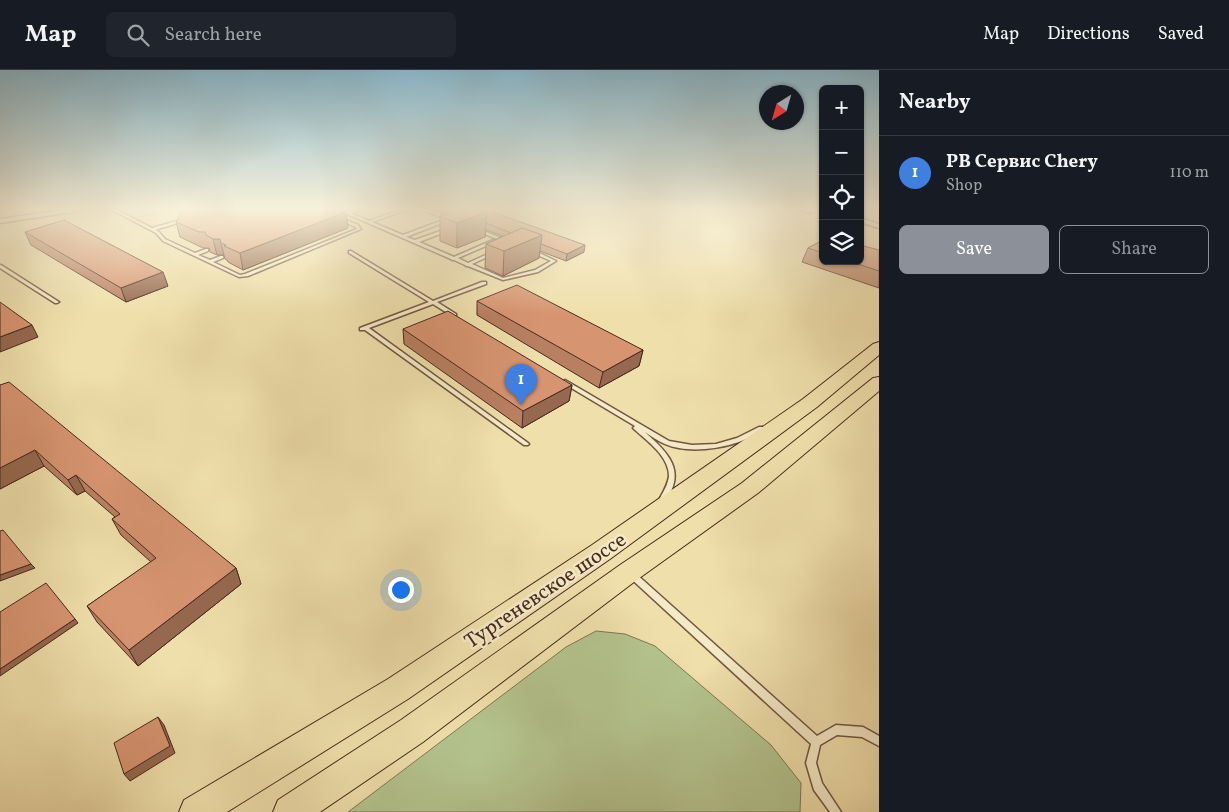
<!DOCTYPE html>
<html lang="en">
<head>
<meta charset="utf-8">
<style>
	:root { --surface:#171b24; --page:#20242c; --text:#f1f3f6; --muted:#9ea1a6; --line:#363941; --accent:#8c9099 }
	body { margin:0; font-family:Vollkorn,serif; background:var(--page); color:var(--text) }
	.controls { position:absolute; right:15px; top:15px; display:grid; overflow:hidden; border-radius:8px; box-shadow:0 1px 4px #0004 }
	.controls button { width:45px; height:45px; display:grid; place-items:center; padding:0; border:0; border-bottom:1px solid var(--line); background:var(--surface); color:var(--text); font:25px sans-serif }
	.compass { position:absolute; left:759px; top:15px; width:45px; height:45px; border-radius:50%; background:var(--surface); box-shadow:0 1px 4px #0004; rotate:217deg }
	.you { position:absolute; left:400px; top:519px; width:18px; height:18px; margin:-12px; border:4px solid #fff; border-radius:50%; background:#1a73e8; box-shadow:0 0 0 8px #1a73e833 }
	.badge { display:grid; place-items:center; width:32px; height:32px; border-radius:50%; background:var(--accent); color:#fff; font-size:16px; font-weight:700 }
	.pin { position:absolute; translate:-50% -41px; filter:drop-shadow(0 1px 2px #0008) }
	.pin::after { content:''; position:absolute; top:26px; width:18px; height:15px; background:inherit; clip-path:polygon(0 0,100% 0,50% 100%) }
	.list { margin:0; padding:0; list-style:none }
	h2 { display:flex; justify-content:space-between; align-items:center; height:65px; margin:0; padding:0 20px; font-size:21px }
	h2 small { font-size:16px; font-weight:400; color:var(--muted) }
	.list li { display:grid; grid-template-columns:32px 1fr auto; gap:15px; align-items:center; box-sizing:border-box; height:75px; padding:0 20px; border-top:1px solid var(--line) }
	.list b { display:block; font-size:19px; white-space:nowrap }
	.list p { margin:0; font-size:16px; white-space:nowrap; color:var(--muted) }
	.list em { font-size:16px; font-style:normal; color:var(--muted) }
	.actions { display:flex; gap:10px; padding:15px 20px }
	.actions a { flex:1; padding:11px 0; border:1px solid var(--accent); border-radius:8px; text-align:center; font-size:18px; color:var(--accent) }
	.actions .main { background:var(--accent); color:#fff }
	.icon { flex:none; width:28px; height:28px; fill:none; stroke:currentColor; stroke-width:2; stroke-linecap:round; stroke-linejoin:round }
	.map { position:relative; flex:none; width:879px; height:742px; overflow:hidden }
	header { display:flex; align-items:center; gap:30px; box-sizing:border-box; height:70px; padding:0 25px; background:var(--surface); border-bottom:1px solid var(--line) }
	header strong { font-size:24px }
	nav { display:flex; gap:28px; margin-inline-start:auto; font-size:18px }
	.search { width:350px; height:45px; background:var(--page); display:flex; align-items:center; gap:12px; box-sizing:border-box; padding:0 18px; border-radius:8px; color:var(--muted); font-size:19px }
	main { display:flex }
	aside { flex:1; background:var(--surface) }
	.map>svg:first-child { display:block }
	.green { fill:#b4c38d; stroke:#7e7656 }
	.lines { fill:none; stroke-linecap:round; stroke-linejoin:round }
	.service-casing { stroke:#715641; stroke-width:3 }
	.minor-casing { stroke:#715641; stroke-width:3 }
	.trunk-casing { stroke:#47291e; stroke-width:2 }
	.path { stroke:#47291e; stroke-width:2; stroke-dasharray:0.5 2; stroke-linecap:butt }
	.service { fill:#f5eac8; fill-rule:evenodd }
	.minor { fill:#f5eac8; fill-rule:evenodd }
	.trunk { fill:#efdfab; fill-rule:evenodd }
	.wall { fill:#b97f61; stroke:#47291e }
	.shaded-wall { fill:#96684f; stroke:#47291e }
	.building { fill:#d79471; stroke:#47291e }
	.labels { text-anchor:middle; stroke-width:5; stroke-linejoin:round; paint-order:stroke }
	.near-street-label { font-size:21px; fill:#47291e; stroke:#f5eac8 }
</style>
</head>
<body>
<header>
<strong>Map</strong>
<div class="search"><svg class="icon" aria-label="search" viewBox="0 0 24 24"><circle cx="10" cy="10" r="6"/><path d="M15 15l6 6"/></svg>Search here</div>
<nav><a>Map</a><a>Directions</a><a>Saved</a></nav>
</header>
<main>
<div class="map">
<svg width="879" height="742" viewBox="0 0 879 742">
	<rect width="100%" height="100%" fill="#efdfab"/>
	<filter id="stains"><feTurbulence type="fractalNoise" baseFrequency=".004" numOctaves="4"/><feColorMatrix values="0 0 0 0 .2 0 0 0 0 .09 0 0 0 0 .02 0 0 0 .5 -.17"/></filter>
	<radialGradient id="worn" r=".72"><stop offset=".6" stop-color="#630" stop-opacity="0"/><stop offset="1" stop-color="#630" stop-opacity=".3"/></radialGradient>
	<polygon class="green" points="596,561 625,564 655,576 771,675 801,713 800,742 348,742 566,577"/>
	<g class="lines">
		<g class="service-casing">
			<g id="service">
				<polygon points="112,140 117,140 152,158 184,149 184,151 155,160 158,161 165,169 195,183 206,179 208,179 208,181 198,185 210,190 221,186 223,186 223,188 213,192 240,205 245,204 357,159 356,157 339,150 339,148 341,148 358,155 361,159 248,206 239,207 163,171 156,163"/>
				<path d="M 330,140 C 335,140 339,142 343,142 C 349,142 357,140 364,140 L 350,143 L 369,151 L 400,140 L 406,140 L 372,152 L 403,165 L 446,149 L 424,140 L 430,140 L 449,148 L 450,150 L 406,167 L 415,170 L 446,159 L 448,159 L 448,161 L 419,172 L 454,187 L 493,170 L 495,170 L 495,172 L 458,188 L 468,193 L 492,182 L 494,182 L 494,184 L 472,194 L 503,208 L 535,200 L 551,191 L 531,182 L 531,180 L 533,180 L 556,191 L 538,202 L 503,210 L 468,196 L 466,196 L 465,195 L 454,190 L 452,190 L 451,189 L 345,143 L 341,144 Z"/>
				<polygon points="477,159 479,159 508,171 505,172 477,161"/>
				<polygon points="349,181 351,181 433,231 482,212 486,212 486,214 437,232 456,244 456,246 452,246 433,234 369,258 528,373 529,374 528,375 524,375 365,260 360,260 360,258 429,232 349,183"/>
				<polygon points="0,195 1,195 59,232 57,233 55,233 0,198"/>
				<path d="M 565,310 L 669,371 L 692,375 L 716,374 L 737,368 L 759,357 L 763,357 L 764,358 C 743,377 692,386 665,374 C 658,371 651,366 645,362 C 660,376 681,393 673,416 C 672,421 668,425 665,430 L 661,430 L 660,428 C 664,421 668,414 669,406 C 669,386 647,371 634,359 L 633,358 L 635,356 L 563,313 L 562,312 Z"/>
				<polygon points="631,501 634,502 817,666 836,655 863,657 879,666 879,676 862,667 837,665 820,675 816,693 822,713 841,742 830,742 814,720 806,693 811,674 628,506 627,504 628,502"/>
			</g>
		</g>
		<g class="minor-casing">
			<g id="minor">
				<polygon points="64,140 85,140 0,153 0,149"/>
				<polygon points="860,148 879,154 879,158 860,152"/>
			</g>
		</g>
		<g class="trunk-casing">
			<g id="trunk">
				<polygon points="879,272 879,285 817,337 610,489 408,629 227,742 179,742 184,730 388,609 592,475 803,329 873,274"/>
				<polygon points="879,307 879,321 758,423 638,509 423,672 320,742 273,742 278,730 401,650 620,495 742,413 873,308"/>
			</g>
		</g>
		<g class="path">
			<polyline points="154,140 162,141"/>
			<polyline points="143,146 181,140"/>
		</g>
		<use href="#service" class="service"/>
		<use href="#minor" class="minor"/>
		<use href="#trunk" class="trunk"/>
	</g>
	<g class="wall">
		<polygon points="436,140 487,140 584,182 566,191 540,181 539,188 503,206 485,198 486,174 503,166 486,160 485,167 457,178 440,171 440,146 446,144"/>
		<polygon points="797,140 821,140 810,144"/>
		<polygon points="176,152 348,158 243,200 228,192 227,190 225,189 224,185 217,185 210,182 209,178 203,178 180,167"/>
		<polygon points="25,162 168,216 126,232 31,175"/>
		<polygon points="823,170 823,191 860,191 879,180 879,218 802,192 808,178"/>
		<polygon points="477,231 643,280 639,296 599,318 477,245"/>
		<polygon points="403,259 572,315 569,331 522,358 404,274"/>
		<polygon points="0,315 236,498 241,514 138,596 97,552 87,536 151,492 121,465 112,449 115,447 85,421 77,425 44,396 0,419"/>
	</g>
	<g class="shaded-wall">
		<polygon points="811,140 821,140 810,144"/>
		<polygon points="346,142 348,158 243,200 240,183"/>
		<polygon points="487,142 485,167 457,178 457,153"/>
		<polygon points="542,165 539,188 503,206 504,181"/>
		<polygon points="213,169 220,169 224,185 217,185"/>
		<polygon points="585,175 584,182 566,191 567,184"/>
		<polygon points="163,202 168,216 126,232 121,218"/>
		<polygon points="32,255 38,267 0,282 0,267"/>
		<polygon points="643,280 639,296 599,318 603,302"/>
		<polygon points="572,315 569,331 522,358 523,341"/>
		<polygon points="35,380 44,396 0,419 0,398"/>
		<polygon points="76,405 85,421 77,425 68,410"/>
		<polygon points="31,494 35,498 0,511 0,505"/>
		<polygon points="236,498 241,514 138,596 129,580"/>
		<polygon points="75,549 78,553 0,606 0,599"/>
		<polygon points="158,647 164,655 175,683 130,711 124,704"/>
	</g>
	<g class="building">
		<polygon points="183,140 341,140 346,142 240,183 224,176 226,175 221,173 220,169 213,169 206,165 205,162 199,162 176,152"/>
		<polygon points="457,140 482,140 487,142 457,153 440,146"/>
		<polygon points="482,140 487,140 585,175 567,184 541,174 542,165 522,158 511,163 486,153 487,142"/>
		<polygon points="64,150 163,202 121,218 25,162"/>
		<polygon points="522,158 542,165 504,181 486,174"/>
		<polygon points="823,170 823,183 808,178"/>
		<polygon points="860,175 879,180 879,201 849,191 860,191"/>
		<polygon points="517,215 643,280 603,302 477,231"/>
		<polygon points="0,232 32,255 0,267"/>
		<polygon points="448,241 572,315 523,341 403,259"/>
		<polygon points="9,312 236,498 129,580 87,536 156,488 112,449 120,444 76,405 68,410 35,380 0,398 0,315"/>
		<polygon points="3,460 31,494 0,505 0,461"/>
		<polygon points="46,513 75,549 0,599 0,542"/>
		<polygon points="158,647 170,676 124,704 114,673"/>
	</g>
	<linearGradient id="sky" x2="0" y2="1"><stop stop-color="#89b8cd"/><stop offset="0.57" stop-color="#f8f1d9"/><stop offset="1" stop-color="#f8f1d9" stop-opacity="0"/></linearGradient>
	<rect width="879" height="244" fill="url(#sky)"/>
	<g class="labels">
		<g class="near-street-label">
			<text transform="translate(545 520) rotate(-34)" y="7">Тургеневское шоссе</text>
		</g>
	</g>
	<rect width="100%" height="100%" filter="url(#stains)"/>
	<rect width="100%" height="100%" fill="url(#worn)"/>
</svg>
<div class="controls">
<button>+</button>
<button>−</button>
<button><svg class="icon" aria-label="locate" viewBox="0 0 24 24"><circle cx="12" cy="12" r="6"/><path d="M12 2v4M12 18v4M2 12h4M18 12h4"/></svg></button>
<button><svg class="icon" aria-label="layers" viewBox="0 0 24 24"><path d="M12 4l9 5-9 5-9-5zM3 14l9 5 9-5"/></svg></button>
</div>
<svg class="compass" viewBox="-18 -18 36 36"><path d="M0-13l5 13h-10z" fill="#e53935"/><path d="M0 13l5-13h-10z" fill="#9ea1a6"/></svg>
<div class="you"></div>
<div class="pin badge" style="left:521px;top:335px;background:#3f7fe0">1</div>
</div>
<aside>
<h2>Nearby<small></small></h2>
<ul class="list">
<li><span class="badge" style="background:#3f7fe0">1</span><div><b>PB Сервис Chery</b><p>Shop</p></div><em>110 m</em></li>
</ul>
<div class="actions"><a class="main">Save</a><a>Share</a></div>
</aside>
</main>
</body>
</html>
